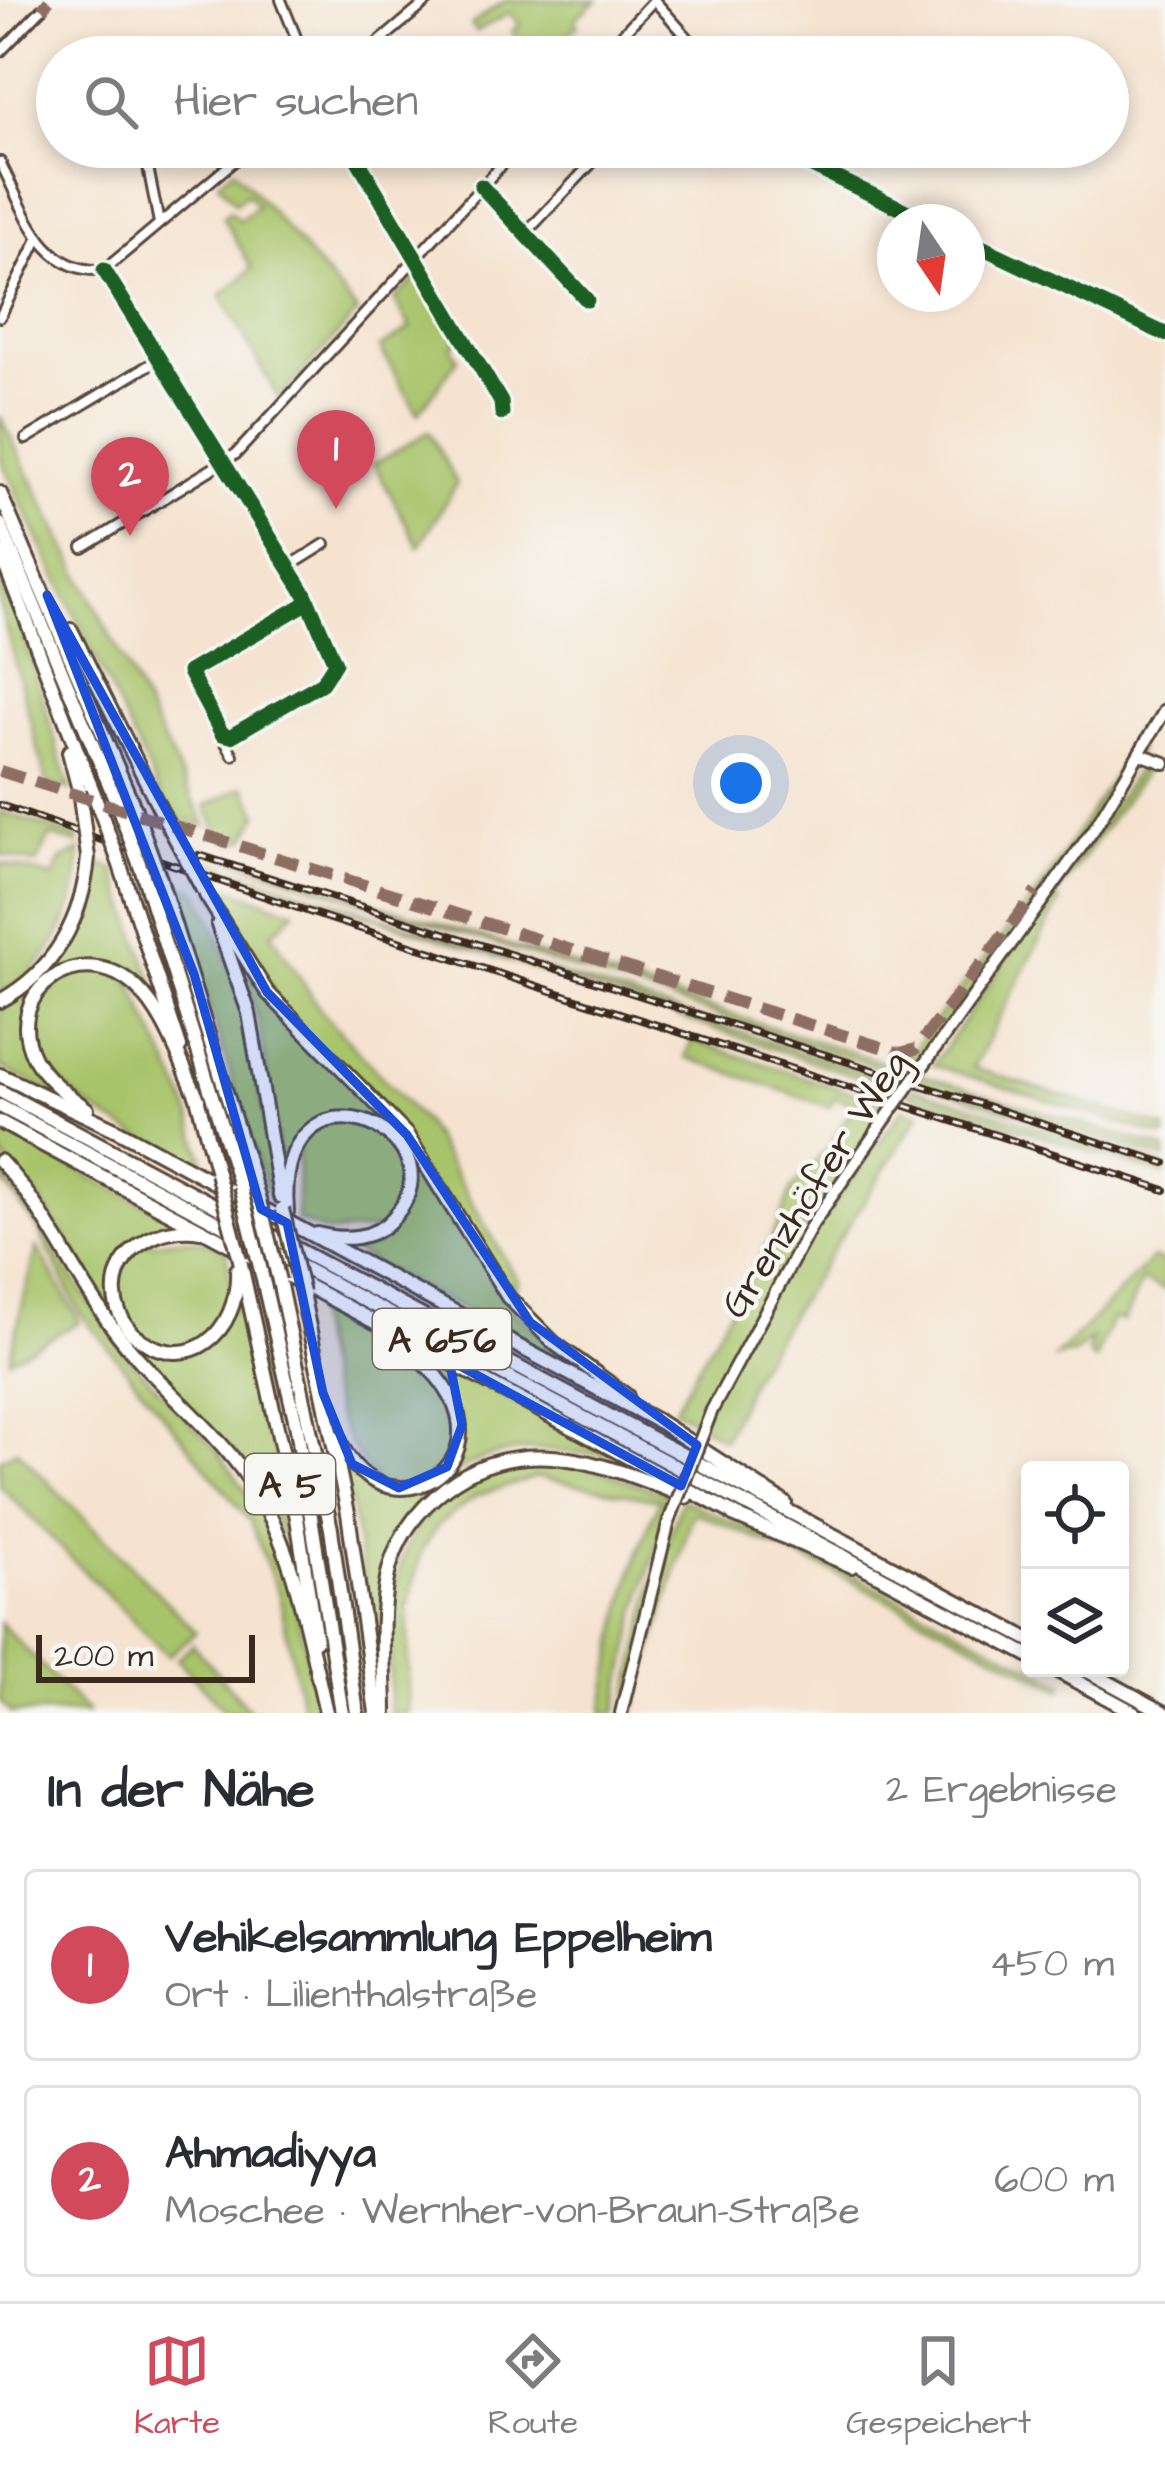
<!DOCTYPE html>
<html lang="de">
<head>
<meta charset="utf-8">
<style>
	:root { --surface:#fff; --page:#f7f7f7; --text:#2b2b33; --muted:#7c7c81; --line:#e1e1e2; --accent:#d1495b }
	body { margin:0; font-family:"Architects Daughter",sans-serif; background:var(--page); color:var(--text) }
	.controls { position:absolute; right:36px; bottom:36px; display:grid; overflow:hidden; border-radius:12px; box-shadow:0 6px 18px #0003 }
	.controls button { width:108px; height:108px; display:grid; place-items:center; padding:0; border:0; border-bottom:3px solid var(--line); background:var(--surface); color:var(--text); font:60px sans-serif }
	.compass { position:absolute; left:877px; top:204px; width:108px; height:108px; border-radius:50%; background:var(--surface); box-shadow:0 6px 18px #0003; rotate:167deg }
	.scale { position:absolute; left:36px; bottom:30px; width:219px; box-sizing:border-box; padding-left:12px; border:6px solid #3b2a1e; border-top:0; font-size:33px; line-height:42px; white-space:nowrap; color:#3b2a1e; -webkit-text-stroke:9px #f6f6f2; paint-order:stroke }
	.you { position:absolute; left:741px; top:783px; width:42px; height:42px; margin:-30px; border:9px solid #fff; border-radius:50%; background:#1a73e8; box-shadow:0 0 0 18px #1a73e833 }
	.badge { display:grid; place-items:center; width:78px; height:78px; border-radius:50%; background:var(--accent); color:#fff; font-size:39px; font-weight:700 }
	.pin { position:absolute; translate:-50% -99px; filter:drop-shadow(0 3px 6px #0008) }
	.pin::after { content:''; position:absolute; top:63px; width:42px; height:36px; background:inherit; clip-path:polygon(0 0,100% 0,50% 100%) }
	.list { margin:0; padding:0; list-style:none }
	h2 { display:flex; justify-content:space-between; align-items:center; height:156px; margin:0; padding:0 48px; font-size:51px }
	h2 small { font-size:39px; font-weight:400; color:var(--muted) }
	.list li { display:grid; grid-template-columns:78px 1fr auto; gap:36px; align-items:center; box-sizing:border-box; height:192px; margin:0 24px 24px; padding:0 24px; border:3px solid var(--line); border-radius:12px }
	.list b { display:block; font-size:45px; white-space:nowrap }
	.list p { margin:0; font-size:39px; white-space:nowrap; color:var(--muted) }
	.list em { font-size:39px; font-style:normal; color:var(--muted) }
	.icon { flex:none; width:66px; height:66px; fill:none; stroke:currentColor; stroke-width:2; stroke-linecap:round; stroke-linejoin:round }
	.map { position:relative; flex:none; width:1165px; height:1713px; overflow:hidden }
	.search { position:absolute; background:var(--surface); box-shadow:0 6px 18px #0003; left:36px; right:36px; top:36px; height:132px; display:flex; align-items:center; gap:30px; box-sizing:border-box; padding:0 42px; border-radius:66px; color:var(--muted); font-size:45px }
	.sheet { height:588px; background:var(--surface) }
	nav { display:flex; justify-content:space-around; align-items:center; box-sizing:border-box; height:168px; border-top:3px solid var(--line); background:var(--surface); font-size:33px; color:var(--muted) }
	nav a { display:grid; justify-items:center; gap:6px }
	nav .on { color:var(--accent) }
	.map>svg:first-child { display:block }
	.green { fill:#a8c46b; stroke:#727744; stroke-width:3 }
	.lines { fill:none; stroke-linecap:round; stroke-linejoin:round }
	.street-casing { stroke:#574639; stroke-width:14 }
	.secondary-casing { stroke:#574639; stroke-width:16 }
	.highway-casing { stroke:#574639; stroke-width:18 }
	.street { stroke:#fff; stroke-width:8 }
	.secondary { stroke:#fff; stroke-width:10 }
	.highway { stroke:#fff; stroke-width:12 }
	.rail-casing { stroke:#3b2a1e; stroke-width:8 }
	.rail { stroke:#f6f6f2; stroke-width:3; stroke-dasharray:9; stroke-linecap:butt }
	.secondary-bridge-casing { stroke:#574639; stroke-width:16; stroke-linecap:butt }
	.highway-bridge-casing { stroke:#574639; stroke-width:18; stroke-linecap:butt }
	.secondary-bridge { stroke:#fff; stroke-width:10 }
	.highway-bridge { stroke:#fff; stroke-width:12 }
	.quiet { stroke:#8d6e63; stroke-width:12; stroke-dasharray:24 12; stroke-linecap:butt }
	.cycleway-casing { stroke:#f6f6f2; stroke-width:22 }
	.cycleway { stroke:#1b5e20; stroke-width:15 }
	.marked { fill:#1d4ed8; fill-opacity:0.2; stroke:#1d4ed8; stroke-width:9; stroke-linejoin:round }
	.labels { text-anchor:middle; stroke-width:9; stroke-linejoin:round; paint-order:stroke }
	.shield { fill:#f6f6f2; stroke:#73675e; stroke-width:3 }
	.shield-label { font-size:36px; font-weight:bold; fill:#3b2a1e }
	.street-label { font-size:39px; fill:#3b2a1e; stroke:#f6f6f2 }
</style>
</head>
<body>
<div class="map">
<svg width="1165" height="1713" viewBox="0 0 1165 1713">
	<rect width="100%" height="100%" fill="#f6f6f2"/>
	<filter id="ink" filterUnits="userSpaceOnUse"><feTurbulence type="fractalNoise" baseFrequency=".00833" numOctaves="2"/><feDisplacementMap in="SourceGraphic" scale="24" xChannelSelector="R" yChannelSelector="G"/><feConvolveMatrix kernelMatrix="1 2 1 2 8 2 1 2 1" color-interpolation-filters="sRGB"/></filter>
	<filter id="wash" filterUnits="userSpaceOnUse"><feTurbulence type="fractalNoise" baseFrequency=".004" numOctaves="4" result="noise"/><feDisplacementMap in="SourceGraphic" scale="48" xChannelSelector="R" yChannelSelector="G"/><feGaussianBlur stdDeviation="2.7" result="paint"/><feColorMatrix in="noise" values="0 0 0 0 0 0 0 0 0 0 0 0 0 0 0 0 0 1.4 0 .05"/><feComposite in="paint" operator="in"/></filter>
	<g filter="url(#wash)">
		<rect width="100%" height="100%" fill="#f5e3cf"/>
		<g class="green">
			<polygon points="505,0 597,0 575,19 578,25 558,43 565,52 552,57 536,50 531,54 512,32 520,25 510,13 476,31 471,25"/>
			<polygon points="234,169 358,312 279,399 221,296 252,269 223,217 230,211 239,221 257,206 247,194 235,203 218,182"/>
			<polygon points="410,272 417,272 459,340 451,346 458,359 418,414 380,348 411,328 394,299 416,279"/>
			<polygon points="0,416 206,826 170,815 0,458"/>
			<polygon points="429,432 457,483 419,547 374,464"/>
			<polygon points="0,574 22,628 70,790 47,783 0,606"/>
			<polygon points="1132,748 1139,750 1089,830 922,1062 899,1054 915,1047 1040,889"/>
			<polygon points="1150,765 1054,898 1060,901 973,1068 1165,1128 1165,1137 933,1065 1136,772"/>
			<polygon points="244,786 259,814 246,838 236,842 218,833 206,806"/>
			<polygon points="0,811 78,837 78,844 50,836 37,864 0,854"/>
			<polygon points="194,847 912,1071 908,1077"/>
			<path d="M 80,850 C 79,912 55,962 0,994 L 0,863 L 53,877 L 61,860 Z"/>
			<polygon points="200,859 903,1084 899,1090"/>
			<path d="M 94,861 L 114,869 L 164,1014 L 127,975 L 186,1101 L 207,1172 C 147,1141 74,1111 37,1052 L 62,1097 L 0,1067 L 0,1005 C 57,960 83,936 94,861 Z"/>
			<path d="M 171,883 L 197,890 C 250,987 260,1099 279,1206 L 270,1202 Z"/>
			<polygon points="214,883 295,911 272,934 322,1012 426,1125 518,1281 507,1305 591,1379 337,1243 367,1241 389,1229 329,1233 297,1221 298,1138 281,1169 259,1024 243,967 278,1012 273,992 213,892"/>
			<polygon points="691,1040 888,1104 792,1247 797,1255 903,1109 920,1114 755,1370 724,1439 674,1409 778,1225 792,1189 829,1147 854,1105 835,1097 829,1107 686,1057"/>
			<polygon points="922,1075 1165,1149 1165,1159 919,1082"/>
			<polygon points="914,1088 1165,1167 1165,1175 909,1094"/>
			<path d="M 0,1130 L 186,1225 L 146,1232 L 152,1243 C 180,1237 200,1236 226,1250 L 235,1312 L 243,1304 L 252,1338 L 299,1569 L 251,1472 L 129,1340 L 49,1212 L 0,1154 Z"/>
			<polygon points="0,1169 122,1350 215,1448 264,1516 292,1590 320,1713 303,1713 279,1595 250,1521 80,1313 37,1227 0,1178"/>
			<polygon points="37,1247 80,1322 9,1359"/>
			<polygon points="1153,1258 1165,1263 1165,1290 1142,1280 1124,1321 1112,1319 1095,1360 1088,1353 1093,1338 1075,1353 1056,1357"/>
			<path d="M 311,1293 L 410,1358 L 419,1350 L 613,1454 C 579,1457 546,1446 511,1452 C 413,1467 384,1564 376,1649 L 343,1461 L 372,1487 L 374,1476 C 328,1431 323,1355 311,1293 Z"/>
			<polygon points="17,1450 196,1632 168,1656 0,1486 0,1459"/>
			<path d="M 545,1460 L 591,1467 L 671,1496 L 638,1609 L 616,1713 L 603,1713 C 616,1636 626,1571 660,1500 L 537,1477 L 476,1496 L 438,1525 L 421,1552 L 408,1608 L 408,1713 L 390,1713 C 387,1583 389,1479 545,1460 Z"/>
			<polygon points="682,1499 854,1575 1065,1684 1062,1689 831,1571 697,1513 692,1516 634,1713 625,1713 653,1585"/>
			<polygon points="0,1623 88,1713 11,1713 0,1701"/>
			<polygon points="193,1644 193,1645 252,1713 227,1713 177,1659"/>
		</g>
	</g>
	<g filter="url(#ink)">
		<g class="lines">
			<g class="street-casing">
				<g id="street">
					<polyline points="281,0 304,57"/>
					<polyline points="654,0 705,57"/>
					<polyline points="0,52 42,9"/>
					<polyline points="173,57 175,56"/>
					<polyline points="361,57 429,0"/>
					<polyline points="601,57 654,0"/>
					<polyline points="144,147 159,223"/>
					<polyline points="350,147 501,402"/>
					<path d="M 0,162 C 25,210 41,274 104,270"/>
					<polyline points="481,186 587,300"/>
					<polyline points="524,235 607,147"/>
					<polyline points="104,270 305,594 335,663 322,683 231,736 222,734 189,672 305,604"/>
					<polyline points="104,270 251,147"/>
					<polyline points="0,317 39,237"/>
					<polyline points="26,439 159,359"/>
					<polyline points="83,548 236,454 518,147"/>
					<polyline points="288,567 325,544"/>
					<polyline points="222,736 233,755"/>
				</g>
			</g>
			<g class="secondary-casing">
				<g id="secondary">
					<polyline points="1140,754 1165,763"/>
					<polyline points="928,1059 1094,829 1165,710"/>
					<polyline points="712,1410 812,1225 879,1128"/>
					<polyline points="621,1713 669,1521"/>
				</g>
			</g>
			<g class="highway-casing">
				<g id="highway">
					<polyline points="0,493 134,807"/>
					<polyline points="0,524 116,801"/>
					<polyline points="0,552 94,794"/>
					<polyline points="71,630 165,819"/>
					<polyline points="69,752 79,790"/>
					<polyline points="120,865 180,1047"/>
					<polyline points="143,874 240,1186"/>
					<polyline points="160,879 258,1196"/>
					<polyline points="206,895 267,992 407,1135 508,1297 554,1343 627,1396"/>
					<polyline points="218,925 249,1013 280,1196"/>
					<path d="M 0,1001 C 55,971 83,918 88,857"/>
					<polyline points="0,1075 117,1130 661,1423 785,1503"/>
					<polyline points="0,1091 1030,1640"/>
					<polyline points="196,1094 217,1173"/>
					<polyline points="0,1106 1030,1656"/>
					<path d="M 87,1109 C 68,1095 46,1080 34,1058 C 0,990 83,937 136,987 C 166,1015 180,1062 198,1099"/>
					<polyline points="0,1122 738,1516"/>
					<path d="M 0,1161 C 47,1210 72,1273 113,1328 C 153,1382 209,1422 248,1478 C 295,1546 307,1633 326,1712"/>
					<path d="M 287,1212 C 274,1047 468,1133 394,1217 C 375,1240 344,1241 317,1234"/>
					<path d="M 201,1231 C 140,1221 86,1278 132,1333 C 187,1380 240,1332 237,1270"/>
					<polyline points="240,1260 297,1518 316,1641"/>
					<polyline points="261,1271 297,1428 342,1713"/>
					<polyline points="279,1281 331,1529 357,1713"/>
					<polyline points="302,1293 348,1513 376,1713"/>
					<path d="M 339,1439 C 385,1553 551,1446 394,1339"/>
					<polyline points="733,1515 852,1566"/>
					<polyline points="1052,1668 1135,1713"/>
					<polyline points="1082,1668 1165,1713"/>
					<path d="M 385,1713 C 385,1667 378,1619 388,1574 C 395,1543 412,1517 436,1496 C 513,1427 601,1462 686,1497"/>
				</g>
			</g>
			<use href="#street" class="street"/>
			<use href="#secondary" class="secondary"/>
			<use href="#highway" class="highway"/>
			<g class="rail-casing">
				<g id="rail">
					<polyline points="0,805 318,915 1165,1190"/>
					<polyline points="199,855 1165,1163"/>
				</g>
			</g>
			<use href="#rail" class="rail"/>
			<g class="secondary-bridge-casing">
				<g id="secondary-bridge">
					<polyline points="879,1128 928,1059"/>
					<polyline points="669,1521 712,1410"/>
				</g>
			</g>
			<g class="highway-bridge-casing">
				<g id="highway-bridge">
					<polyline points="79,790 88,857"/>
					<polyline points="94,794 120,865"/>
					<polyline points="116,801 143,874"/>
					<polyline points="134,807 160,879"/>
					<polyline points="165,819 203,890"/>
					<polyline points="217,1173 240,1260"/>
					<polyline points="240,1186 261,1271"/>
					<polyline points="258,1196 279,1281"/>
					<polyline points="282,1209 302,1293"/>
				</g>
			</g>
			<use href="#secondary-bridge" class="secondary-bridge"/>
			<use href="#highway-bridge" class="highway-bridge"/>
			<g class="quiet">
				<polyline points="42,9 49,0"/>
				<polyline points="173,57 175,56"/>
				<polyline points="0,771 900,1053 916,1049 1036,892"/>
			</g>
			<g class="cycleway-casing">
				<g id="cycleway">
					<polyline points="350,147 501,402 502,413"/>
					<polyline points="772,147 929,222"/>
					<polyline points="481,186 587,300"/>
					<polyline points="967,240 1165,334"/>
					<polyline points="104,270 305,594 335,663 322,683 231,736 222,734 189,672 305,604"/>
				</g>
			</g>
			<use href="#cycleway" class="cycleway"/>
		</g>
	</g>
	<path class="marked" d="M 47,595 L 267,992 L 407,1135 L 530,1322 L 697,1445 L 681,1486 L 449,1360 L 462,1425 L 447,1467 L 399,1488 L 352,1464 L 323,1393 L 287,1223 L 261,1209 L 194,974 Z"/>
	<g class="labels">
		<g class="shield">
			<rect x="373" y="1309" width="138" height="60" rx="9"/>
			<rect x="245" y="1454" width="90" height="60" rx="9"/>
		</g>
		<g class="shield-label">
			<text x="442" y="1352">A 656</text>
			<text x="290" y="1497">A 5</text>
		</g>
		<g class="street-label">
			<text transform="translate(813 1183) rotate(-57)" y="14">Grenzhöfer Weg</text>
		</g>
	</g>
</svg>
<div class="controls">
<button><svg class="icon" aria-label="locate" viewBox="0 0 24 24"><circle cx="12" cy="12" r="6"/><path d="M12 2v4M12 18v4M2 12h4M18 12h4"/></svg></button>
<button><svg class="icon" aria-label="layers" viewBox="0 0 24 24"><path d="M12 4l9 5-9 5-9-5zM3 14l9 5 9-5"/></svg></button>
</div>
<svg class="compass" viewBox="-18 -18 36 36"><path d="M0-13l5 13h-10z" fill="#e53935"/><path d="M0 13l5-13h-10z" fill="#7c7c81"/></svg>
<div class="scale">200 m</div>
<div class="you"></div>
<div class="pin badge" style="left:336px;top:509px">1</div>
<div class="pin badge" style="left:130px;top:536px">2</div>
<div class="search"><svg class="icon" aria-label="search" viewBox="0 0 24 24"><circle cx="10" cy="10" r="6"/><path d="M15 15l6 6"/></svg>Hier suchen</div>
</div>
<section class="sheet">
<h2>In der Nähe<small>2 Ergebnisse</small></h2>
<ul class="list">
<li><span class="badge">1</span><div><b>Vehikelsammlung Eppelheim</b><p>Ort · Lilienthalstraße</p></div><em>450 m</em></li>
<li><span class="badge">2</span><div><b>Ahmadiyya</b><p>Moschee · Wernher-von-Braun-Straße</p></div><em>600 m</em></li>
</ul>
</section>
<nav>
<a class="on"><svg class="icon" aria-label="map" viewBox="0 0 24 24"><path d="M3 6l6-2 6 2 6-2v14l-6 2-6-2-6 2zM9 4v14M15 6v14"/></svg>Karte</a>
<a><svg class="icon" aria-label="directions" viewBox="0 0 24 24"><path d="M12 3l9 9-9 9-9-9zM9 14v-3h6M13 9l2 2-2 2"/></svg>Route</a>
<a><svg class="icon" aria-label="saved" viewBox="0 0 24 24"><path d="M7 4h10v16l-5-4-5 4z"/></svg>Gespeichert</a>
</nav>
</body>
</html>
